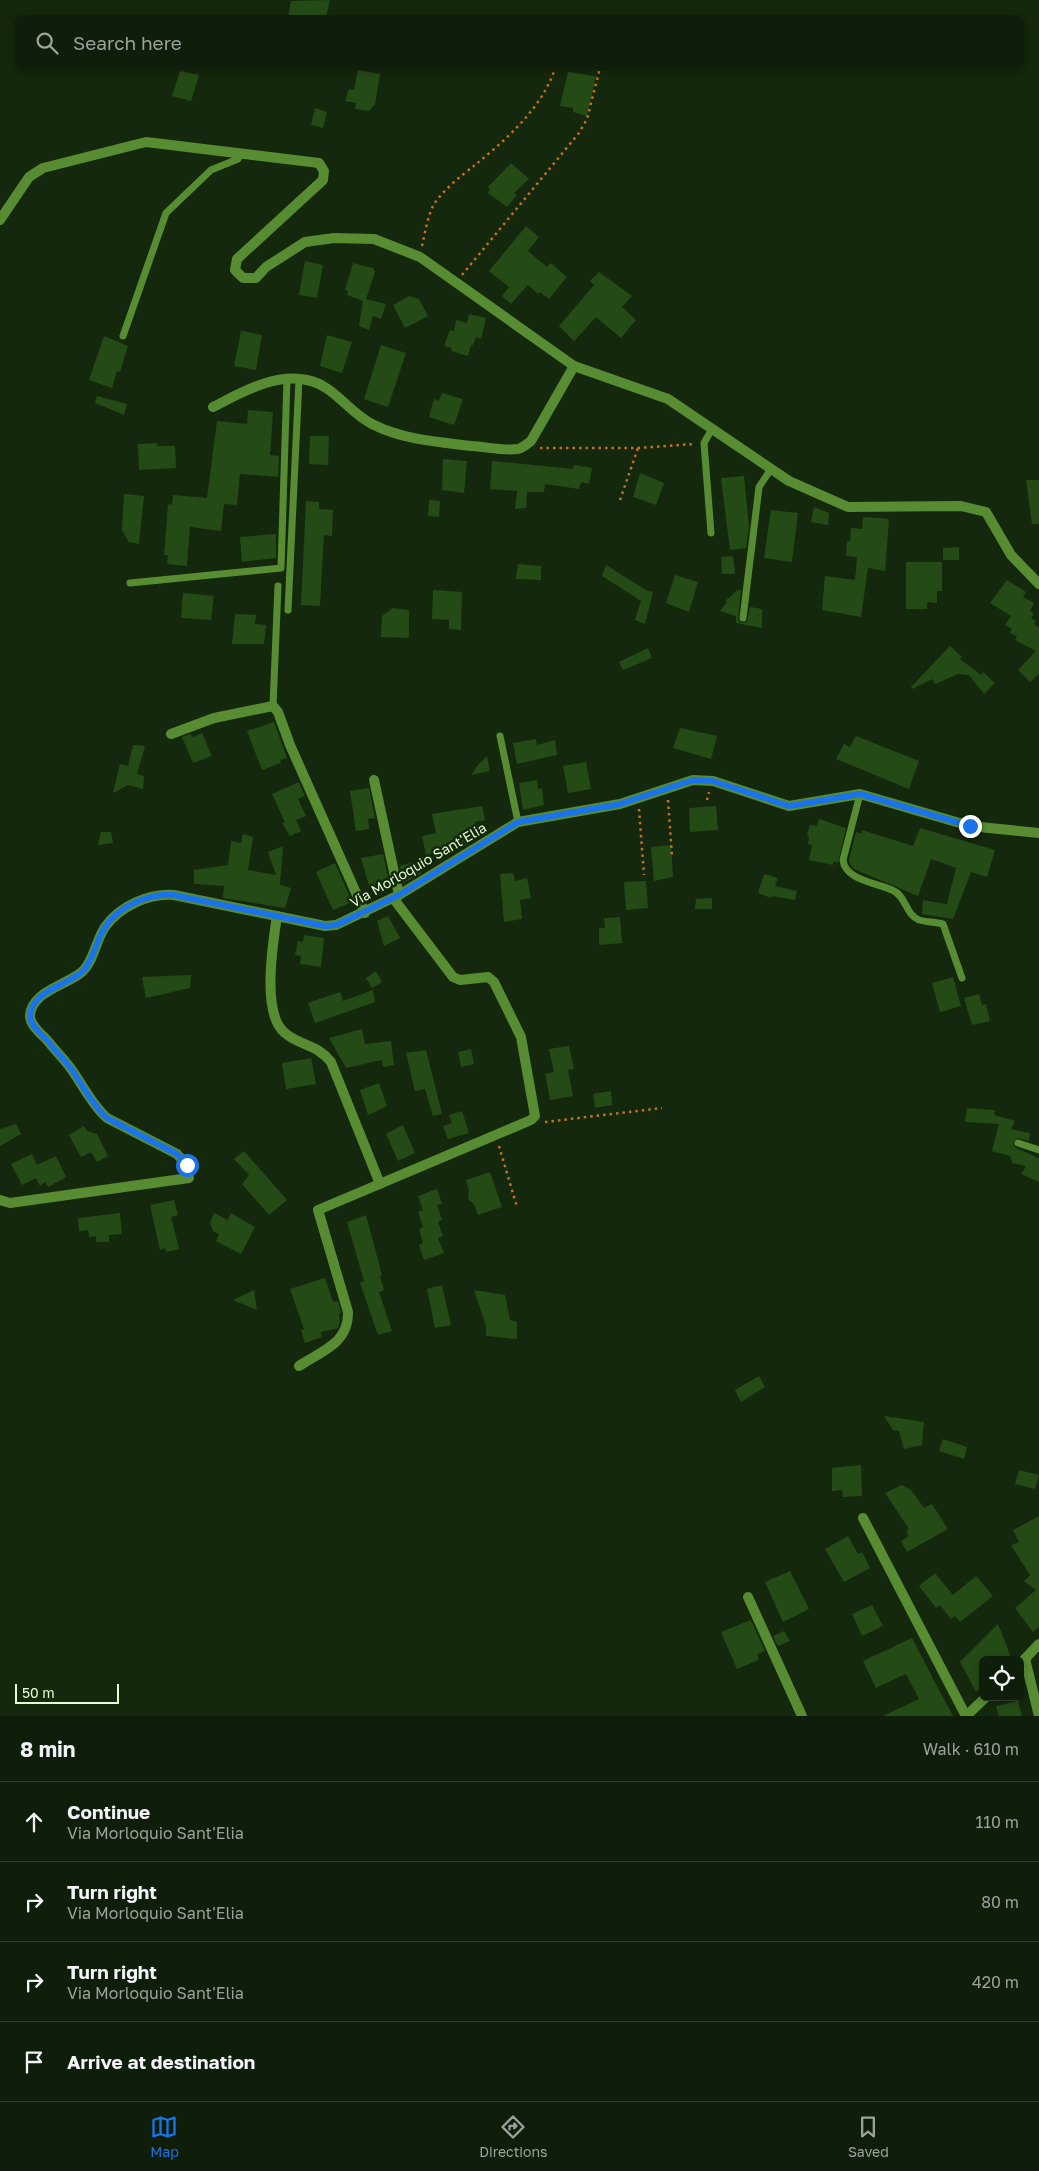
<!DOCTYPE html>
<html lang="en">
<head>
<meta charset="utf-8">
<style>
	:root { --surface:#0f1e0a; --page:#1d2b18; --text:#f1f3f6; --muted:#9ba29c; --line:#2f3c2b; --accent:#1a73e8 }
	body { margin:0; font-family:"Golos Text",sans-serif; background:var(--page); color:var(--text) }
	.controls { position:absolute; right:15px; bottom:15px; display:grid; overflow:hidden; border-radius:8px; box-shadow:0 2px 8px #0003 }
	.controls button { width:45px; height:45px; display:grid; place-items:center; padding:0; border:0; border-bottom:1px solid var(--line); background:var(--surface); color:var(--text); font:25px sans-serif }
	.scale { position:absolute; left:15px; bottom:12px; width:104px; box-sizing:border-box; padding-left:5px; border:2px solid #e2ffd3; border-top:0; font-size:14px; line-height:18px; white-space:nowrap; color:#e2ffd3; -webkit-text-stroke:4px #14280d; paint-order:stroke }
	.stop { position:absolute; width:15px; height:15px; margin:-11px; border:4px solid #1a73e8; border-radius:50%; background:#fff }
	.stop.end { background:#1a73e8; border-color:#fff; box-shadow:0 1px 5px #0008 }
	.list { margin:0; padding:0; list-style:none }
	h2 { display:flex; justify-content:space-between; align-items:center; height:65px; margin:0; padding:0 20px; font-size:21px }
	h2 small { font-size:16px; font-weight:400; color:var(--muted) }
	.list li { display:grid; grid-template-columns:32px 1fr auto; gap:15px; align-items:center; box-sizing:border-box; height:80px; padding:0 20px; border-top:1px solid var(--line) }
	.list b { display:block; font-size:19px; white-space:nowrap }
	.list p { margin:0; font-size:16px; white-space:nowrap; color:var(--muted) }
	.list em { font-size:16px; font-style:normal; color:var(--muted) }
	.icon { flex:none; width:28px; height:28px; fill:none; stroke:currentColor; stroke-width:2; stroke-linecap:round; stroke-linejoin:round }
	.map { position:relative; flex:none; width:1039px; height:1716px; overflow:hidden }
	.search { position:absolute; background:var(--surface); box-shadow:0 2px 8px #0003; left:15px; right:15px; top:15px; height:55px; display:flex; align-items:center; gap:12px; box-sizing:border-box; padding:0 18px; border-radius:8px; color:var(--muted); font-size:19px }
	.sheet { height:385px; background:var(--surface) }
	nav { display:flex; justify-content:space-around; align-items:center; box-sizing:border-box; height:70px; border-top:1px solid var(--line); background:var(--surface); font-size:14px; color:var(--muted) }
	nav a { display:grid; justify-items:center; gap:2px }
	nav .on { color:var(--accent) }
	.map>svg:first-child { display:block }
	.building { fill:#244b16 }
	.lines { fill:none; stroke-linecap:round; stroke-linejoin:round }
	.path { stroke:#c57021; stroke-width:2.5; stroke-dasharray:2.5 4; stroke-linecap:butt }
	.service { stroke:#588c32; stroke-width:7 }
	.minor { stroke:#588c32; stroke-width:10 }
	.route { stroke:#1a73e8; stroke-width:6 }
	.labels { text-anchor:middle; stroke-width:5; stroke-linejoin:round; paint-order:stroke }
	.street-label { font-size:14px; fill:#e2ffd3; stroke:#14280d }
</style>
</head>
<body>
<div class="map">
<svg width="1039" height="1716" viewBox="0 0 1039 1716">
	<rect width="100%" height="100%" fill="#14280d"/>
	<g class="building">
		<polygon points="330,0 326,18 288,18 291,1"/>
		<polygon points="358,70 380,74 375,104 369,111 355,109 356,103 345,101 349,89 354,90"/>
		<polygon points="180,71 199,75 191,101 172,96"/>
		<polygon points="568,72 596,76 587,116 573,112 573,108 560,106"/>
		<polygon points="315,108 327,112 323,128 311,125"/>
		<polygon points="511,163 529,179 514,193 517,195 507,207 488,193 490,189 488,187"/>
		<polygon points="526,226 539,237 528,251 547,267 551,263 567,277 549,299 540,292 538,294 528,285 511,304 502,296 509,287 489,271"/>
		<polygon points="305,261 323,265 317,298 299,295"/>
		<polygon points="353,263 373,268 375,272 366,299 386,304 381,319 373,316 369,330 359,326 363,301 347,295 348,291 345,290"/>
		<polygon points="599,272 632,296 622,307 636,320 621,338 596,317 574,341 559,326 594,285 590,281"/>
		<polygon points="409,296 419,299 428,316 405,328 393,305"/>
		<polygon points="469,314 486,318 481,339 476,337 473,345 471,345 468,356 451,351 452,348 444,346 450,330 454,331 456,320 467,323"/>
		<polygon points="241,331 262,335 256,370 234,366"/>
		<polygon points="327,335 352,342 342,373 320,366"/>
		<polygon points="104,336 128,346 120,372 117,371 112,388 89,380"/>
		<polygon points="381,345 406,353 388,407 364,399"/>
		<polygon points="442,393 463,399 454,425 429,417 434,399 439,401"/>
		<polygon points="97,396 127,404 124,415 95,403"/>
		<polygon points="248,410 273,412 270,455 279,456 278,477 240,474 237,505 224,504 221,531 190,527 187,566 167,564 168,555 164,555 167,519 168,504 172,505 173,495 207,498 217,421 247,424"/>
		<polygon points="310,436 329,436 328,465 309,464"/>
		<polygon points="157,443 157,446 175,446 176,468 139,470 138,444"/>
		<polygon points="443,459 467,461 464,493 442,490"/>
		<polygon points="492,461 573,469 574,465 592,468 589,484 581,482 579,489 545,484 544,492 527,492 526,508 515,509 517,491 490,489"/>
		<polygon points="640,473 664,483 656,505 633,497"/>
		<polygon points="744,476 749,527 746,548 730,550 721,478"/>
		<polygon points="1026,480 1039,480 1039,524 1032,524"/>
		<polygon points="124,494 144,496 139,544 129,542 122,530"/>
		<polygon points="429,500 440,501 439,517 428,516"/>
		<polygon points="306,501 319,502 319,509 333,510 332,536 324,535 320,606 301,605"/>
		<polygon points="814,507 829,513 828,525 811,522"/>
		<polygon points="771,510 798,513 792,562 764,558"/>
		<polygon points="863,517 889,519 885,571 868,568 861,617 822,610 825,576 855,580 857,557 846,556 847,541 850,541 851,528 862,529"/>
		<polygon points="276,534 276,558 242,562 240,537"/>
		<polygon points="959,547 959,560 943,560 943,548"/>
		<polygon points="733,556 735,574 722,574 721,557"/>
		<polygon points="906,562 942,562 942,591 937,591 937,603 927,602 927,609 906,609"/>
		<polygon points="518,564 541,566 541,580 516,579"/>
		<polygon points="606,565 646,590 653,592 645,624 635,620 641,601 602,576"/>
		<polygon points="675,575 698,582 689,612 666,603"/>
		<polygon points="1007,580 1026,592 1023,597 1034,603 1030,611 1034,614 1031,618 1036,621 1034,624 1039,628 1039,674 1030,682 1018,670 1036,651 1015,640 1017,636 1010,633 1012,629 1005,625 1011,616 990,603"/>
		<polygon points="433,590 462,592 461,630 449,629 449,620 432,619"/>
		<polygon points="738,590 741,590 738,620 742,623 747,622 750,607 762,609 762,628 736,623 736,616 720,611 727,602 725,601"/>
		<polygon points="183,593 214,596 211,620 181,618"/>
		<polygon points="393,608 409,610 409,638 381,637 382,616"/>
		<polygon points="235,614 256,615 255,624 266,625 264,644 232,644"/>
		<polygon points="950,646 962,657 960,659 981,675 983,672 995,683 984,694 969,675 958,674 935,684 932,679 912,689 911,687"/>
		<polygon points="648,648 652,658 623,670 619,662"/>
		<polygon points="274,722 287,758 280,760 281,763 262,770 247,731"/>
		<polygon points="680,728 717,736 711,759 673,748"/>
		<polygon points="202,733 212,756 193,763 182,737 190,734 193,737"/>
		<polygon points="856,736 919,761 909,789 836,759 844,744 850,747"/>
		<polygon points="536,739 537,745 555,740 557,755 517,764 513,743"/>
		<polygon points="133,745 145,746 137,774 144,776 143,789 128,785 113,793 120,764 128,766"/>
		<polygon points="487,756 490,771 471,775 479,764"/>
		<polygon points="586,762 591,789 568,793 563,766"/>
		<polygon points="537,780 538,789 542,788 544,805 523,810 519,783"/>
		<polygon points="299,782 305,796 298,799 306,816 296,820 301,831 290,836 282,823 285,822 272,794"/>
		<polygon points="369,788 375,818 368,819 369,829 356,831 350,791"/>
		<polygon points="482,806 485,820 475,822 478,838 465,846 426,855 422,836 436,833 432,814"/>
		<polygon points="716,806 718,830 690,832 689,808"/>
		<polygon points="819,819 846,828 838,863 834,861 833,865 809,860 812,845 808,844 809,836 807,835 810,825 817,826"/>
		<polygon points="920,828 995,850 987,877 971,872 953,919 922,914 923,900 947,904 956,868 931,859 918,896 854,869 850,864 849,860 856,832 861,834 862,830 913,846"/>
		<polygon points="101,832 111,832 113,843 98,845"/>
		<polygon points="243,834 253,837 248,870 276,875 268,852 283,846 280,885 291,888 285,908 223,898 224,886 194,884 194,870 228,865 231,841 241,843"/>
		<polygon points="671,845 673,877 654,881 651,847"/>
		<polygon points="383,854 390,886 370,889 361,858"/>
		<polygon points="418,861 421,874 403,883 400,866"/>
		<polygon points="335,863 352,902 333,910 316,872"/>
		<polygon points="513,873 515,881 527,878 531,898 520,900 522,919 504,922 500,874"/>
		<polygon points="764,874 778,878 775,886 797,891 795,900 772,896 771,898 758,893"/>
		<polygon points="646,881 648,908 626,910 624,882"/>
		<polygon points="712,898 712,909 695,909 696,899"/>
		<polygon points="388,916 400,938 384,946 377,921"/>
		<polygon points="620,917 622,943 599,945 599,928 605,928 604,918"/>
		<polygon points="304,935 324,938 321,967 300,964 301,956 295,955 298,941 303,942"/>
		<polygon points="376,971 382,982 372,988 366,978"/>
		<polygon points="191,975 190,988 146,998 142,977"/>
		<polygon points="953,977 961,1006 940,1012 932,983"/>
		<polygon points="373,990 375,1002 315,1023 308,1003 340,992 343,1001"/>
		<polygon points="979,994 982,1005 986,1004 990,1021 972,1025 964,998"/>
		<polygon points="362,1029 365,1044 391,1041 394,1065 383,1067 382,1060 346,1068 329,1038"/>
		<polygon points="569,1046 574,1069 568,1070 573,1096 550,1100 545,1074 554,1072 549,1049"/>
		<polygon points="471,1049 474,1064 461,1067 458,1052"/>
		<polygon points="426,1050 442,1114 433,1116 425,1089 415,1091 406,1053"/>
		<polygon points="311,1058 316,1084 286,1089 282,1063"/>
		<polygon points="379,1083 387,1106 368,1115 360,1090"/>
		<polygon points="611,1091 612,1105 595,1108 593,1094"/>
		<polygon points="967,1108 995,1110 994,1115 1015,1121 1011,1129 1030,1133 1029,1141 1017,1138 1013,1144 1016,1148 1039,1158 1039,1182 1021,1174 1026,1166 1012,1163 1010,1156 992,1151 999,1124 965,1122"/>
		<polygon points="462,1111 469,1133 448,1139 443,1126 452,1123 449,1115"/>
		<polygon points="16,1124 21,1134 0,1146 0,1129"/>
		<polygon points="403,1125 415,1153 398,1161 386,1134"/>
		<polygon points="84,1126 87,1131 97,1134 108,1156 97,1162 91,1152 81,1157 69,1135"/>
		<polygon points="244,1151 287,1200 269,1215 242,1184 249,1175 234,1159"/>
		<polygon points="32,1154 37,1165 56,1156 66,1177 48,1187 45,1182 40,1186 36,1178 22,1185 11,1164"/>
		<polygon points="490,1172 502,1207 478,1215 474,1204 468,1199 469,1190 466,1180"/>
		<polygon points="437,1189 442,1204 437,1205 442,1220 438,1222 443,1236 438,1238 444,1253 424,1260 419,1245 423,1243 419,1229 423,1227 418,1212 423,1210 418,1196"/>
		<polygon points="174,1200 178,1215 171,1217 179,1249 166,1252 165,1248 160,1250 150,1205"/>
		<polygon points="120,1213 122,1234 109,1235 109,1242 96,1242 96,1236 89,1237 88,1230 79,1231 78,1218"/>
		<polygon points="214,1213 228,1220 231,1213 255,1227 241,1254 216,1241 219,1234 213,1231 210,1222"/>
		<polygon points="366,1215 382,1275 380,1276 384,1290 379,1292 392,1331 378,1335 360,1283 364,1281 347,1222"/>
		<polygon points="325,1278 333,1302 338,1301 341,1313 339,1314 340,1321 338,1328 321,1332 322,1337 305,1343 301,1330 304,1329 290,1289"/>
		<polygon points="442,1285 451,1325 435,1328 427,1289"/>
		<polygon points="254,1290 257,1310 233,1300"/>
		<polygon points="474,1290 505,1295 510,1320 517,1322 517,1339 486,1336 486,1326"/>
		<polygon points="759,1376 765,1387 741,1402 735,1390"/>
		<polygon points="884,1416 924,1422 922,1445 904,1449 899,1431 893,1430"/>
		<polygon points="943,1439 967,1447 964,1459 939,1451"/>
		<polygon points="861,1465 862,1496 843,1497 842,1490 832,1491 832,1468"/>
		<polygon points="1019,1470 1039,1475 1035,1489 1015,1484"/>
		<polygon points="902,1485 911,1490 924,1508 932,1504 948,1529 907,1552 901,1541 909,1536 906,1531 909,1529 885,1493"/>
		<polygon points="1039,1516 1039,1627 1033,1632 1015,1608 1036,1590 1024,1581 1030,1575 1011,1545 1019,1542 1013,1530"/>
		<polygon points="848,1536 858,1554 862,1552 870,1568 844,1582 825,1549"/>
		<polygon points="790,1571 809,1609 783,1622 765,1582"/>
		<polygon points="935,1573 953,1595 976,1576 993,1596 960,1622 955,1616 951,1619 940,1605 936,1608 919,1586"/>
		<polygon points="872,1605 883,1626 862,1636 852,1614"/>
		<polygon points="751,1620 765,1651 757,1654 759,1660 737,1669 721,1632"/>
		<polygon points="998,1624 1012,1660 983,1660 983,1685 976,1692 960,1662"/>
		<polygon points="784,1631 790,1641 778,1646 773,1636"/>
		<polygon points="912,1638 939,1690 953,1716 883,1716 919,1699 906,1674 876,1688 863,1661"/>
		<polygon points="1018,1701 1022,1716 999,1716 996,1706"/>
	</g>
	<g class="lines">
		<g class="path">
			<path d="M 422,246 C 425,233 427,220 432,208 C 439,193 462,175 475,165 C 507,139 543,107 555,68"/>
			<polyline points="462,275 579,133 587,119 600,68"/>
			<polyline points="540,448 638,448 694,444"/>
			<polyline points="620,500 638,448"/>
			<polyline points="668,800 672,856"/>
			<polyline points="707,800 709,792"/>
			<polyline points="639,809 644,875"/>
			<polyline points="545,1122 662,1108"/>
			<polyline points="499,1146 517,1207"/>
		</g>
		<g class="service">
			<polyline points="123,336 166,213 211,170 238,159 240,154"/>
			<polyline points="711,533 704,443 712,429"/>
			<polyline points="130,583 281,568 287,379"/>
			<polyline points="288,610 299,379"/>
			<polyline points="743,618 759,487 771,469"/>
			<polyline points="273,706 278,586"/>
			<polyline points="500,736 518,822"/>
			<path d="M 860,794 L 843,860 C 845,881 879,883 894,891 C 906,897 906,915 919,920 C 926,922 935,922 943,924 L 962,978"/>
			<polyline points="1018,1143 1039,1150"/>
		</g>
		<g class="minor">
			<polyline points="0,220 29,177 43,168 146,142 319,163 324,171 323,180 237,259 235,270 243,278 256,278 266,267 305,242 334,238 374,239 420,257 574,366 668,399 789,481 848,507 961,506 986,512 1011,555 1039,584"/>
			<path d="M 213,407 C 241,393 274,373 307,380 C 334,385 348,412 372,424 C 403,440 439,442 472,446 C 487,447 503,451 518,449 C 522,448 527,444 531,441 L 574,366"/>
			<polyline points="171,734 214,718 273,706 278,712 290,745 365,913"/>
			<polyline points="374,780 399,895"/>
			<path d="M 277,916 C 273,943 261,1014 285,1033 C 300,1046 317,1044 331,1062 L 380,1184"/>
			<path d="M 0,1200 L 10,1203 L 189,1178 L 187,1165 L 177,1154 L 107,1118 C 91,1104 82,1083 69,1066 C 62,1057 54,1049 47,1040 C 41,1034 30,1025 30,1016 C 31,991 68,985 83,971 C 94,960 96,940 105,927 C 120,906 149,893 174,895 L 325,926 L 336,925 L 399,895 L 518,822 L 620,804 L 693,780 L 713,781 L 789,806 L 860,794 L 970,826 L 1039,833"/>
			<path d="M 299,1366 C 322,1351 349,1343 348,1312 L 318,1210 L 531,1120 L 535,1116 L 521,1037 L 494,982 L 488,977 L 460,980 L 453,977 L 393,898"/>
			<polyline points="863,1518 966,1716"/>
			<polyline points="748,1597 802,1716"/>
			<polyline points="1025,1659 1039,1716"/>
			<polyline points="1021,1663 1039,1644"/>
			<polyline points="966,1716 986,1697"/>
		</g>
	</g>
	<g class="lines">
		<path class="route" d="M 187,1165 L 177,1154 L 107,1118 C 91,1104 82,1083 69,1066 C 62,1057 54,1049 47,1040 C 41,1034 30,1025 30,1016 C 31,991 68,985 83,971 C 94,960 96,940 105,927 C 119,906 149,893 174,895 L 325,926 L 336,925 L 399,895 L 518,822 L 620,804 L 693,780 L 713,781 L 789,806 L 860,794 L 970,826"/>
	</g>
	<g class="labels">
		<g class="street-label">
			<text transform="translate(418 865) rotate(-30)" y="5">Via Morloquio Sant'Elia</text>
		</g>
	</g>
</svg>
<div class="controls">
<button><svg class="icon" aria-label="locate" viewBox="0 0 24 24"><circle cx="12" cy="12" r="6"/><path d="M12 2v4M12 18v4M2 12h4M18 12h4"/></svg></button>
</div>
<div class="scale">50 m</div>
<div class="stop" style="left:187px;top:1165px"></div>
<div class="stop end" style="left:970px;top:826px"></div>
<div class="search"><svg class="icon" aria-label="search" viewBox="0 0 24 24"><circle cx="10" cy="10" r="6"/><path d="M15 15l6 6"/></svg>Search here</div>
</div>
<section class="sheet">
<h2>8 min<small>Walk · 610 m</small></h2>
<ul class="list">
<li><svg class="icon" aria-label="ahead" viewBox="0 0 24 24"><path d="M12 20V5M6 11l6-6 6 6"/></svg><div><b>Continue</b><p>Via Morloquio Sant'Elia</p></div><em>110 m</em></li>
<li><svg class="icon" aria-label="right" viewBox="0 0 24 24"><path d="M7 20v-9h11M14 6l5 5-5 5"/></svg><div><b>Turn right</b><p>Via Morloquio Sant'Elia</p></div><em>80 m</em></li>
<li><svg class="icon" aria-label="right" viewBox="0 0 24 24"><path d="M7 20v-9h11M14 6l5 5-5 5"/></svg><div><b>Turn right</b><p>Via Morloquio Sant'Elia</p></div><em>420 m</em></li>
<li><svg class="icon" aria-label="arrive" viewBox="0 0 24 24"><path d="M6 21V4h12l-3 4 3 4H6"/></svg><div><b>Arrive at destination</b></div></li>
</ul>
</section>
<nav>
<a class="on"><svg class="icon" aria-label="map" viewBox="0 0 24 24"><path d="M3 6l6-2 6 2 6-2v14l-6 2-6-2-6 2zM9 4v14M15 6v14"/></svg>Map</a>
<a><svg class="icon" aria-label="directions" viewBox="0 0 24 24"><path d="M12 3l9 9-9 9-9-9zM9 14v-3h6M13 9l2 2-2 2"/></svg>Directions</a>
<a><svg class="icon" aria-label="saved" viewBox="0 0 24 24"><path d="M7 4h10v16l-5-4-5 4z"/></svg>Saved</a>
</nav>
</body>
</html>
